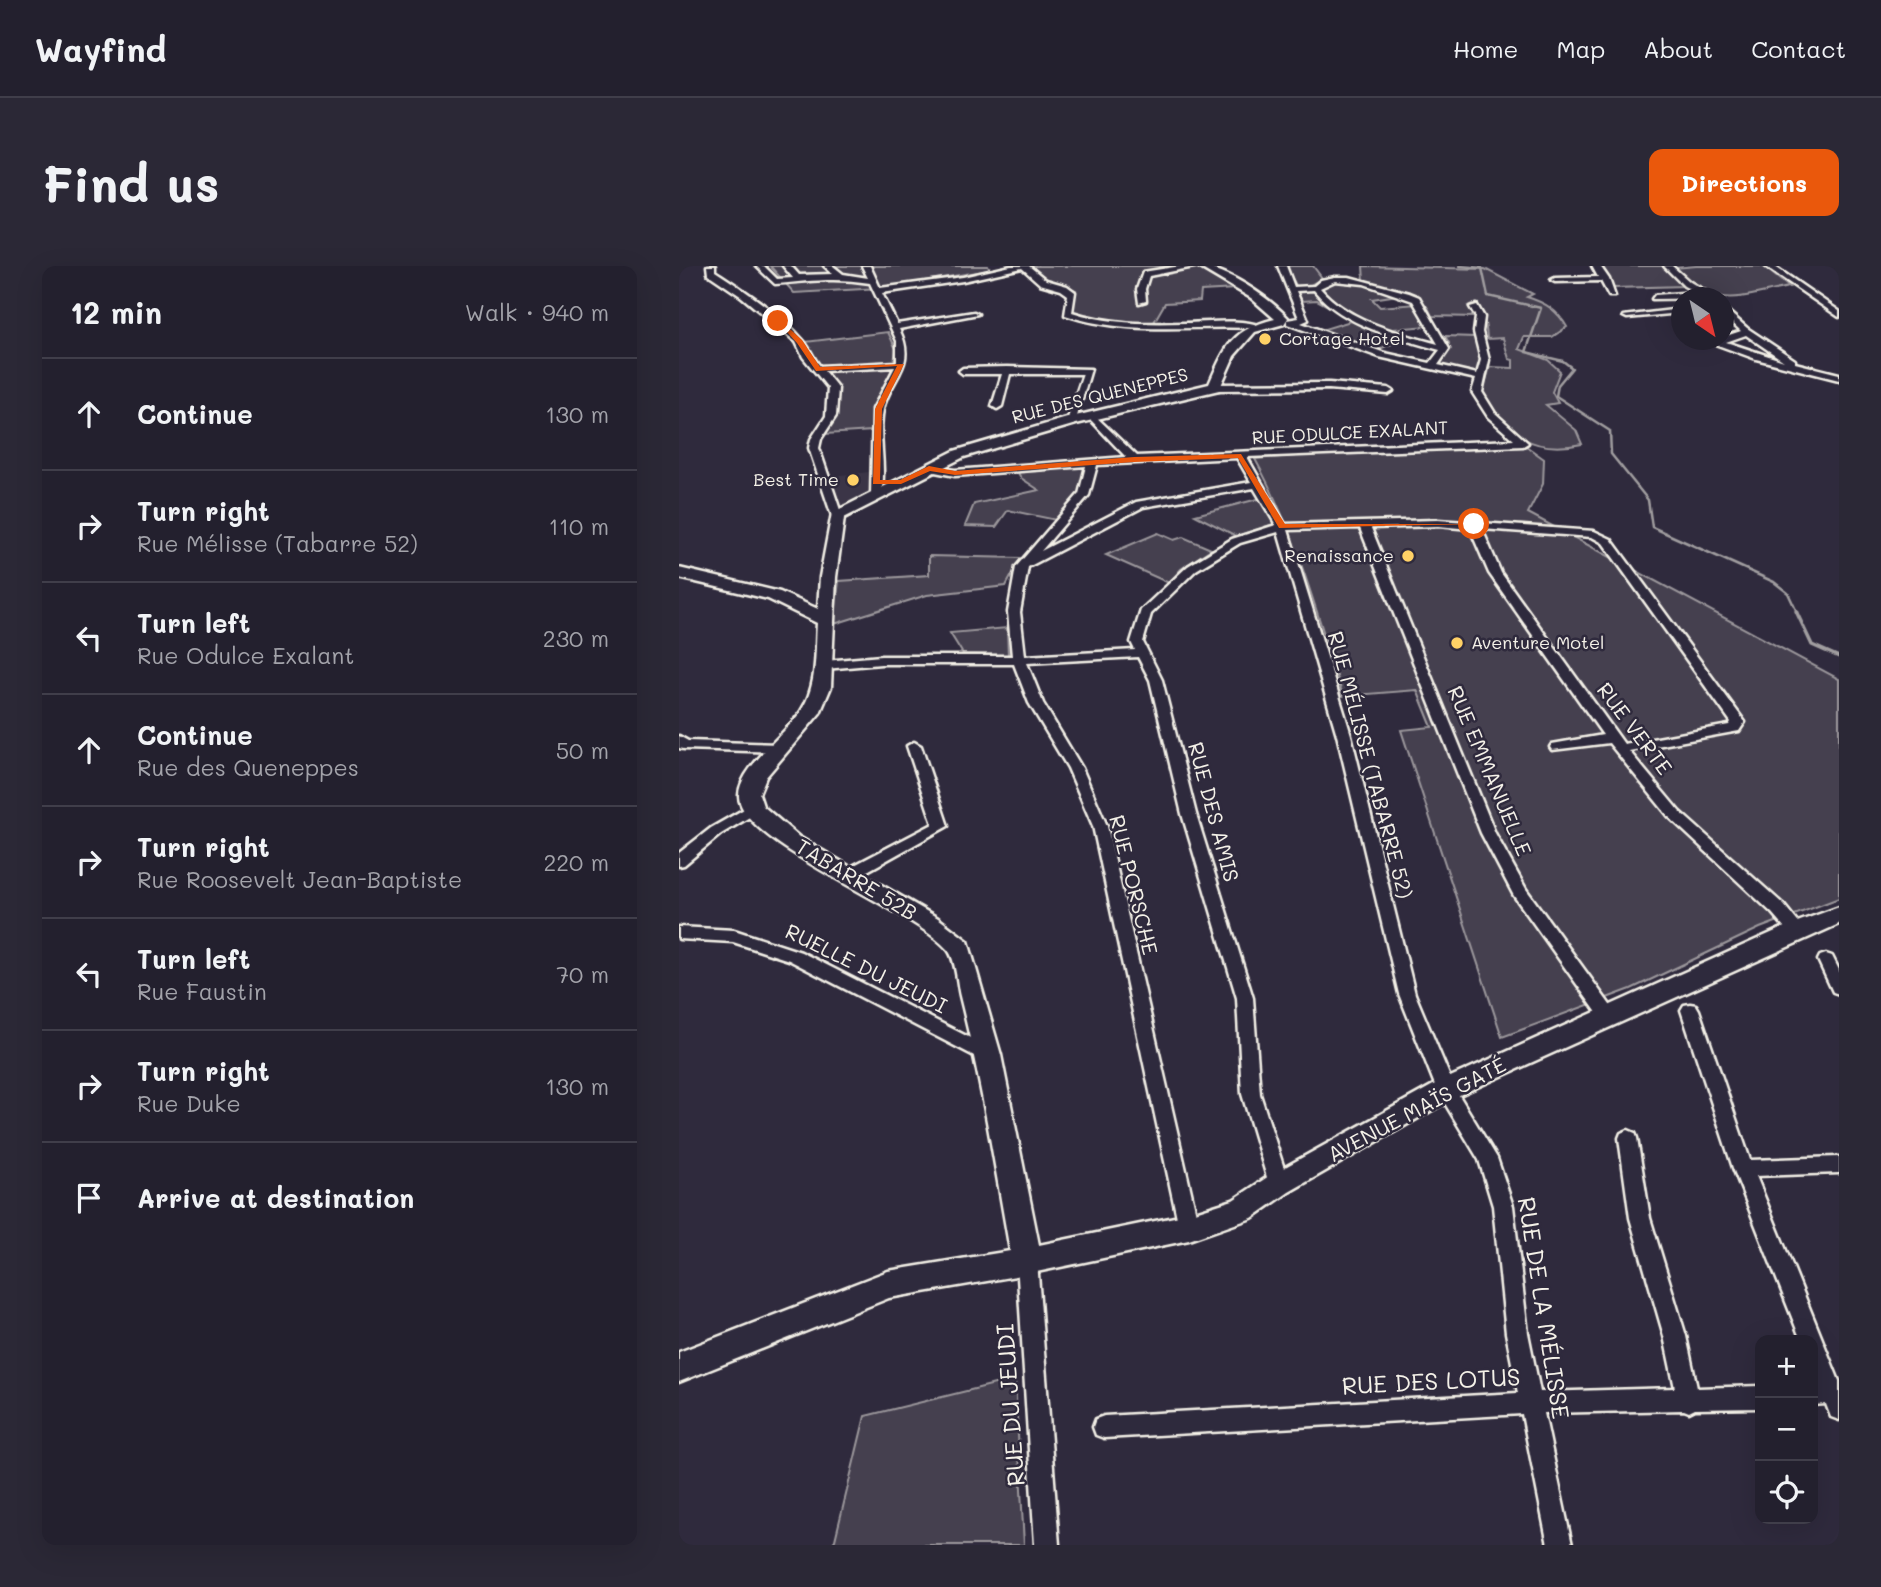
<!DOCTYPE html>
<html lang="en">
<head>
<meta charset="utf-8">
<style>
	:root { --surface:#23202e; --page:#2b2836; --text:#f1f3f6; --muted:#a3a3aa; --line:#403e4a; --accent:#ea580c }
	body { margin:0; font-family:Mali,sans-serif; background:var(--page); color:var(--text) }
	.controls { position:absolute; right:21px; bottom:21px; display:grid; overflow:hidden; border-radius:14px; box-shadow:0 7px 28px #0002 }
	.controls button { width:63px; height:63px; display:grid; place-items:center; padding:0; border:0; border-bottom:2px solid var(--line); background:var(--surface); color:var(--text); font:35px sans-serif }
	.compass { position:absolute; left:992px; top:21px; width:63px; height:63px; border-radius:50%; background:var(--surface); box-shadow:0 7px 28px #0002; rotate:145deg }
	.stop { position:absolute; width:21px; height:21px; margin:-16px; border:5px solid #ea580c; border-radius:50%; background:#fff }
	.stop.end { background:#ea580c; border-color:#fff; box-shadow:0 2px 7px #0008 }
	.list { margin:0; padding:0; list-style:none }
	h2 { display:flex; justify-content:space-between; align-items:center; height:91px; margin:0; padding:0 28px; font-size:30px }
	h2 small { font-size:23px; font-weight:400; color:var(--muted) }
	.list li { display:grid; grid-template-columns:46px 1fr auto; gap:21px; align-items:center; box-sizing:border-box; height:112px; padding:0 28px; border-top:2px solid var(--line) }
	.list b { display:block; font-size:26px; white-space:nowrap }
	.list p { margin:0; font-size:23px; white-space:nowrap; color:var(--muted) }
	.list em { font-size:23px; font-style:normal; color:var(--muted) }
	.icon { flex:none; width:38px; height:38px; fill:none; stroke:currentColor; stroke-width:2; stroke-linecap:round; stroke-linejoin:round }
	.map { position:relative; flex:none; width:1160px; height:1279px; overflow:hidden; border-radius:14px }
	header { display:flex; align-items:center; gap:42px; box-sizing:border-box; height:98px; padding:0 35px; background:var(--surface); border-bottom:2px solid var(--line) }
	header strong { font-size:33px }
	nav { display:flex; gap:38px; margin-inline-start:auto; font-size:24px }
	.intro { display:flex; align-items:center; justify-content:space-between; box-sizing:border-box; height:168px; padding:0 42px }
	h1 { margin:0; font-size:49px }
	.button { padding:18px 32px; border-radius:14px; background:var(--accent); color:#fff; font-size:24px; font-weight:700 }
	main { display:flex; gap:42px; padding:0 42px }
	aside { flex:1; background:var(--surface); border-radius:14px; box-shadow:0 7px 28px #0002 }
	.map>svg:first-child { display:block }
	.built { fill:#3b3647 }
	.green { fill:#454050; stroke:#9c989c; stroke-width:2 }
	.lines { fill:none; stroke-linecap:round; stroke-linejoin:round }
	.stream-far1 { stroke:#a19ea0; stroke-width:2.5 }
	.stream { stroke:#a19ea0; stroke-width:3.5 }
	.street-casing { stroke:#f4f1e8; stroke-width:5 }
	.secondary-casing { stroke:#f4f1e8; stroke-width:5 }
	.street { fill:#2f2a3d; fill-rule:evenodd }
	.secondary { fill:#2f2a3d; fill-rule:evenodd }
	.route { fill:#ea580c }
	.poi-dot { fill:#ffd166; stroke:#2f2a3d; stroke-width:2.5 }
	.labels { text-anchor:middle; stroke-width:5; stroke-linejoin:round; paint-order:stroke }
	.far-poi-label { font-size:18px; fill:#f4f1e8; stroke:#2f2a3d; text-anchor:start }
	.far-street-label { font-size:18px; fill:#f4f1e8; stroke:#2f2a3d }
	.street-label { font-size:21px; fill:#f4f1e8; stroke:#2f2a3d }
	.near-street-label { font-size:24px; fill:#f4f1e8; stroke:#2f2a3d }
</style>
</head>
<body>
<header>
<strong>Wayfind</strong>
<nav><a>Home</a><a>Map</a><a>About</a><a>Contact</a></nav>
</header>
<div class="intro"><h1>Find us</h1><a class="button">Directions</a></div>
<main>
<aside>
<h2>12 min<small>Walk · 940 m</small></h2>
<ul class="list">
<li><svg class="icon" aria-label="ahead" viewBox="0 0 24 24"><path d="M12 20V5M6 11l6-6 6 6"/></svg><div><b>Continue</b></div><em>130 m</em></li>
<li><svg class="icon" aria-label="right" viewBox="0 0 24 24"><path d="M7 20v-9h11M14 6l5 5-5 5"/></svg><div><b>Turn right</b><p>Rue Mélisse (Tabarre 52)</p></div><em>110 m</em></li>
<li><svg class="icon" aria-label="left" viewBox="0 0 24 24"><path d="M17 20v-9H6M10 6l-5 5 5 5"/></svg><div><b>Turn left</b><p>Rue Odulce Exalant</p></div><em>230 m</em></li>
<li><svg class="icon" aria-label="ahead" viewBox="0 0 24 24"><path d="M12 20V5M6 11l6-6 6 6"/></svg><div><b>Continue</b><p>Rue des Queneppes</p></div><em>50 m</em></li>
<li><svg class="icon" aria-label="right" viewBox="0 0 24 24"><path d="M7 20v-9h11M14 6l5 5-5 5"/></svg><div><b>Turn right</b><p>Rue Roosevelt Jean-Baptiste</p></div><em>220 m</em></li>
<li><svg class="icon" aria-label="left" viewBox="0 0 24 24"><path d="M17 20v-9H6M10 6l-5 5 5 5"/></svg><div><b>Turn left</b><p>Rue Faustin</p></div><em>70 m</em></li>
<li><svg class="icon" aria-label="right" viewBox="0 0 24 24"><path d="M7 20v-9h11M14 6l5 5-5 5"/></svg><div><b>Turn right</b><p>Rue Duke</p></div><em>130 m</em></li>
<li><svg class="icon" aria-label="arrive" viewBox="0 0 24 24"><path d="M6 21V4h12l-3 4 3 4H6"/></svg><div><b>Arrive at destination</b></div></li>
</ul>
</aside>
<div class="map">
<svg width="1160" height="1279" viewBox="0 0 1160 1279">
	<rect width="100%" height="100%" fill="#2f2a3d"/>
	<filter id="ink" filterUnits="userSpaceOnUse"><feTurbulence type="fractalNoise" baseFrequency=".0143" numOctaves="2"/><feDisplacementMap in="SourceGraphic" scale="14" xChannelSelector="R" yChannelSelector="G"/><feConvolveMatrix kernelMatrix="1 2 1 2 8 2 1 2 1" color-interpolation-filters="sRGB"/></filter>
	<g filter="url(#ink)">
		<polygon class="built" points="191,206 189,231 175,238 159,238 152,210"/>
		<g class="green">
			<polygon points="91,0 309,0 311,4 202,22 115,27"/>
			<path d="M 354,0 L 518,0 L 558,23 L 522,25 L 521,35 L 486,37 L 475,56 C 449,56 415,58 392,45 L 397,24 L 359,9 Z"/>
			<polygon points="606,0 634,0 643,12 628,21 618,21"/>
			<path d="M 684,0 L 806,3 L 854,28 L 848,31 C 867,37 878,44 888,61 L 873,71 L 845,71 L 840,83 L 869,94 L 881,105 L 873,126 L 879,137 L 867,139 L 897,164 L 903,178 C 851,189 831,168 803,127 L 811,101 L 834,102 L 834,94 L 830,93 L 824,72 L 808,73 C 807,58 806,48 793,38 L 789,40 L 796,51 L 753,50 C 744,23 708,24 685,15 Z"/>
			<polygon points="920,0 984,0 1005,20 935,22"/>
			<path d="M 1017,0 L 1084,0 L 1110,21 C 1054,32 1040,44 995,2 Z"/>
			<polygon points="647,13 681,17 719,29 693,33 701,41 738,38 750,60 702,64 725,73 696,85 642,64 675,54 638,34 623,35 618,26 628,25"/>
			<polygon points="209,66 217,83 215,97 143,102 126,76"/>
			<polygon points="766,70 796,71 802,91 799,107 757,99 769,85 770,77"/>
			<polygon points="214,101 194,144 193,165 147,168 154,150 159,122 146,104"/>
			<path d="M 847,180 L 865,193 L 864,218 L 849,247 L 1160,413 L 1160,632 L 1081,662 L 952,723 L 823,771 L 722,464 L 753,461 L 738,424 L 664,430 C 639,350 617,267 576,193 L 682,185 Z"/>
			<polygon points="409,200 401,228 377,254 329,244 317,261 286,260 295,238 360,224 342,212 338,205"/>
			<polygon points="583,232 595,258 557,270 516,249"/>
			<polygon points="479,267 495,274 504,271 532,283 502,303 490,317 427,289"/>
			<polygon points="250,290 342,292 327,320 248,329 155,358 160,315 250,309"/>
			<polygon points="328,362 329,389 284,388 271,367"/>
			<polygon points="336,1113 345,1279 152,1279 156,1274 186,1150"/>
		</g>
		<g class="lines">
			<polyline class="stream-far1" points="781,0 803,2 809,30 862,42 847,86 884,95 893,102 879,119 877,130 931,165 932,188 969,234 973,261 1095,316 1109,327 1118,346"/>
			<polyline class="stream" points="1117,345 1133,379 1160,391"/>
			<g class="street-casing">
				<g id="street">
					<path d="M 28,0 L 36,0 L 36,5 C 63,23 102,48 123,73 C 130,80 134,92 141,100 L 218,96 L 218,75 L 191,17 C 156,11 131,15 96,18 L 77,0 L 85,0 L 98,13 L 114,12 L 104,0 L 112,0 L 120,9 L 154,8 L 145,0 L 154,0 L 164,8 L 189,12 L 183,0 L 191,0 L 201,22 L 284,11 L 332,0 L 350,0 L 367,14 L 388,20 L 396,26 L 393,46 C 430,58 467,58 506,57 C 524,57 565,52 580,60 L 576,62 C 512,59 447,70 386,49 L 389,29 L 382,24 L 361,18 L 343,2 L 284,15 L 203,27 L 218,58 L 295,46 L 299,48 L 220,63 C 239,101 211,111 204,144 C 198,172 209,204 201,231 L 192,229 L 194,143 L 216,101 L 145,105 L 159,122 L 157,150 L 142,173 L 140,182 L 163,250 L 158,253 L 153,250 L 130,182 L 132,173 L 147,150 L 149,122 L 124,91 L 117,76 L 63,31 L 29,8 Z"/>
					<polygon points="502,0 520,0 470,10 466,23 467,35 460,37 458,23 464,6"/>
					<path d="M 599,0 L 607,0 L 615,21 L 635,20 L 642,14 L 656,11 L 670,11 L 730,27 L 740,31 L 770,83 L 759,99 L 798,108 L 802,94 L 795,66 L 797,51 L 791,41 L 798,39 L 805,51 L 803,66 L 810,94 L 803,126 L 816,147 L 849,177 L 844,180 L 568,191 L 606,258 L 759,254 L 915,265 L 932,273 L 1066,456 L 1060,465 L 950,485 L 1000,545 L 1105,639 L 1126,665 L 1124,669 L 1112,669 L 1093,647 L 990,551 L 930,477 L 873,484 L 871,481 L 873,478 L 924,469 L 810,307 L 791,263 L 759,260 L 692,262 L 816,567 L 847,623 L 939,750 L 936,755 L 924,755 L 835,630 L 802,567 L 681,262 L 609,264 L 672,469 L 736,728 L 775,821 L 818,892 L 834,940 L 849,1067 L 861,1126 L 996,1122 L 985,1070 L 951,952 L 940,872 L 942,867 L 949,864 L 956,867 L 958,872 L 971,952 L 1007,1070 L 1018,1122 L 1081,1120 L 1081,1142 L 1016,1143 L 1010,1146 L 1005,1144 L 865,1147 L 893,1279 L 869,1279 L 843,1148 L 425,1172 L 417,1169 L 414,1161 L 417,1153 L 425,1150 L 839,1127 L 827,1067 L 814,940 L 800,894 L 758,824 L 720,728 L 658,469 L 599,266 L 561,277 L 517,304 L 472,348 L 464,376 L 483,414 L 517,548 L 574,732 L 581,828 L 610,918 L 607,924 L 600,926 L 593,924 L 590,918 L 563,828 L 558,732 L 503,548 L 471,414 L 459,391 L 348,397 L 364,437 L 403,502 L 428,560 L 520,961 L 517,967 L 510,970 L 503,967 L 500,961 L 414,560 L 389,502 L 350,437 L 335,398 L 202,398 L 146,403 L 140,399 L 146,395 L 202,390 L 333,390 L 329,346 L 337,301 L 400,228 L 407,200 L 276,210 L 246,204 L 246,200 L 276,204 L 447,191 L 410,152 L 410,148 L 413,147 L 458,190 L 835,174 L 809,151 L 793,126 L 797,113 L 700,91 L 608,58 L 608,54 L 620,52 ZM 656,15 L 685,18 L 734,35 L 759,78 C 719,67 669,55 641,22 ZM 635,24 C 664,60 718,72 761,84 L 751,97 L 706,87 L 622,57 L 629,54 L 617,25 ZM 558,192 L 572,216 L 457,236 L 362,285 L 410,229 L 418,199 ZM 575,222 L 597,259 L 553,273 L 509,300 L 462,344 L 452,376 L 456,384 L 346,390 L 341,346 L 349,301 L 464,241 ZM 803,263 L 913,271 L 924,277 L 1052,456 L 1050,459 L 945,478 L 822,307 Z"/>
					<polygon points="913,0 921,0 930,13 936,30 930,30 922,15 876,16 872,14 876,12 919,11"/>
					<polygon points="985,0 993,0 1011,16 1038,32 973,33 976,29 1017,26 1005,20"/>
					<polygon points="1086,0 1095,0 1160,45 1160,51"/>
					<path d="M 1044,41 L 1068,62 L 1116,94 L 1116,97 L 1160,108 L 1160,114 L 1077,93 L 1036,78 L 1036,74 L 1044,74 L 1044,71 L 1062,65 L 1044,48 ZM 1067,69 L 1105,95 L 1047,76 Z"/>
					<polygon points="1002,43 1002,47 948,52 944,50"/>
					<polygon points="328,101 412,103 396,157 388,155 404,108 331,108 323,140 318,143 313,140 323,108 284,108 280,105 284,102"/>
					<polygon points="650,117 709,122 714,125 709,128 650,123 535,124 530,121 535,118"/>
					<polygon points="0,470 9,475 100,478 107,482 100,486 5,483 0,482"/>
					<polygon points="235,476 242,480 269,560 174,613 164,613 161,609 164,605 254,558 228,480"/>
					<polygon points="74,538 79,540 81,543 79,546 42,568 5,599 0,600 0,587 32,562"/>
					<polygon points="0,661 55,664 122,686 315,784 318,789 315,794 309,796 303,794 110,694 54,676 0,673"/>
					<polygon points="1147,688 1153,690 1160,704 1160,728 1154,726 1139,694 1141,690"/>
					<polygon points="1011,738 1017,739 1020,744 1071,894 1160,891 1160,907 1077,910 1160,1115 1160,1154 1152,1151 1147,1138 1134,1139 1134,1117 1139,1117 1134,1103 1134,1074 1122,1074 1054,902 1002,744 1005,739"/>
					<polygon points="348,986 355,989 358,995 380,1279 356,1279 338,995 341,989"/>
				</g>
			</g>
			<g class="secondary-casing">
				<path id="secondary" d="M 518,0 C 544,0 591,32 609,52 L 605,58 L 576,66 L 555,90 L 540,124 L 397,158 L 285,191 L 165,252 L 157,311 L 152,421 L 141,447 L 87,511 L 80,528 L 84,540 L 120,571 L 259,652 L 289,675 L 322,789 L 360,979 L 510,948 L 554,934 L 590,910 L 758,817 L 1110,659 L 1160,641 L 1160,658 L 776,831 L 610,926 L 573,952 L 510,974 L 348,1008 L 210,1032 L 0,1116 L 0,1086 L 209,1005 L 331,985 C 316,899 302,814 281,730 C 278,717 277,694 269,684 C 237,644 59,578 60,529 C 60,502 108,467 122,445 C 139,419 136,387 138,357 L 89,333 L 0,312 L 0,302 L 101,326 L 139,343 L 141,311 L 153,247 L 275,185 L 388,152 L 530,118 C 547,79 553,64 596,53 L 572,32 Z"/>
			</g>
			<use href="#street" class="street"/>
			<use href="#secondary" class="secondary"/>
		</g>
	</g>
	<polygon class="route" points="97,54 101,54 123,74 141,101 225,98 203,143 201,214 221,214 250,200 276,205 455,191 562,188 606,258 799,258 600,262 559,192 455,196 276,209 251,205 222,218 194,218 196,143 218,100 137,105 118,77"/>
	<g class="poi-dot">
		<circle cx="586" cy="73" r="7"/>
		<circle cx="174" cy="214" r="7"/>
		<circle cx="729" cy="290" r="7"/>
		<circle cx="778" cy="377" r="7"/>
	</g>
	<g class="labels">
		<g class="far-poi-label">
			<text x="600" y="79">Cortage Hotel</text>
			<text x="160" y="220" text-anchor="end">Best Time</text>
			<text x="715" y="296" text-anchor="end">Renaissance</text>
			<text x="792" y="383">Aventure Motel</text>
		</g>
		<g class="far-street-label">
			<text transform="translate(421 130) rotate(-14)" y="6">RUE DES QUENEPPES</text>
			<text transform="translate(671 167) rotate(-3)" y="6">RUE ODULCE EXALANT</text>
		</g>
		<g class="street-label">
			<text transform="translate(955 463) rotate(53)" y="7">RUE VERTE</text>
			<text transform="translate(691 499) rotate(75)" y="7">RUE MÉLISSE (TABARRE 52)</text>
			<text transform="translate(810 505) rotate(67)" y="7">RUE EMMANUELLE</text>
			<text transform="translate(534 546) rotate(75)" y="7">RUE DES AMIS</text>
			<text transform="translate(177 614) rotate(31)" y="7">TABARRE 52B</text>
			<text transform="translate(454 619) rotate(76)" y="7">RUE PORSCHE</text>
			<text transform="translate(187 703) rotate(26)" y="7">RUELLE DU JEUDI</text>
			<text transform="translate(738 844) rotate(-28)" y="7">AVENUE MAÏS GATÉ</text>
		</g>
		<g class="near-street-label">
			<text transform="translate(864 1042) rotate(81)" y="8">RUE DE LA MÉLISSE</text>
			<text transform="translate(752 1116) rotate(-3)" y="8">RUE DES LOTUS</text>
			<text transform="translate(332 1139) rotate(-94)" y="8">RUE DU JEUDI</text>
		</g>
	</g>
</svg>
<div class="controls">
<button>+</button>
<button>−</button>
<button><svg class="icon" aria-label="locate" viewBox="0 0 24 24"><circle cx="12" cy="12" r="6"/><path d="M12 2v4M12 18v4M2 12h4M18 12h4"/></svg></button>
</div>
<svg class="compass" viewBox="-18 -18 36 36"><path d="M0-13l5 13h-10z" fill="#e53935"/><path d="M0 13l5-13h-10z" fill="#a3a3aa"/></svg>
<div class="stop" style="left:795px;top:258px"></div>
<div class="stop end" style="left:99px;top:55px"></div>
</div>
</main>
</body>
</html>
